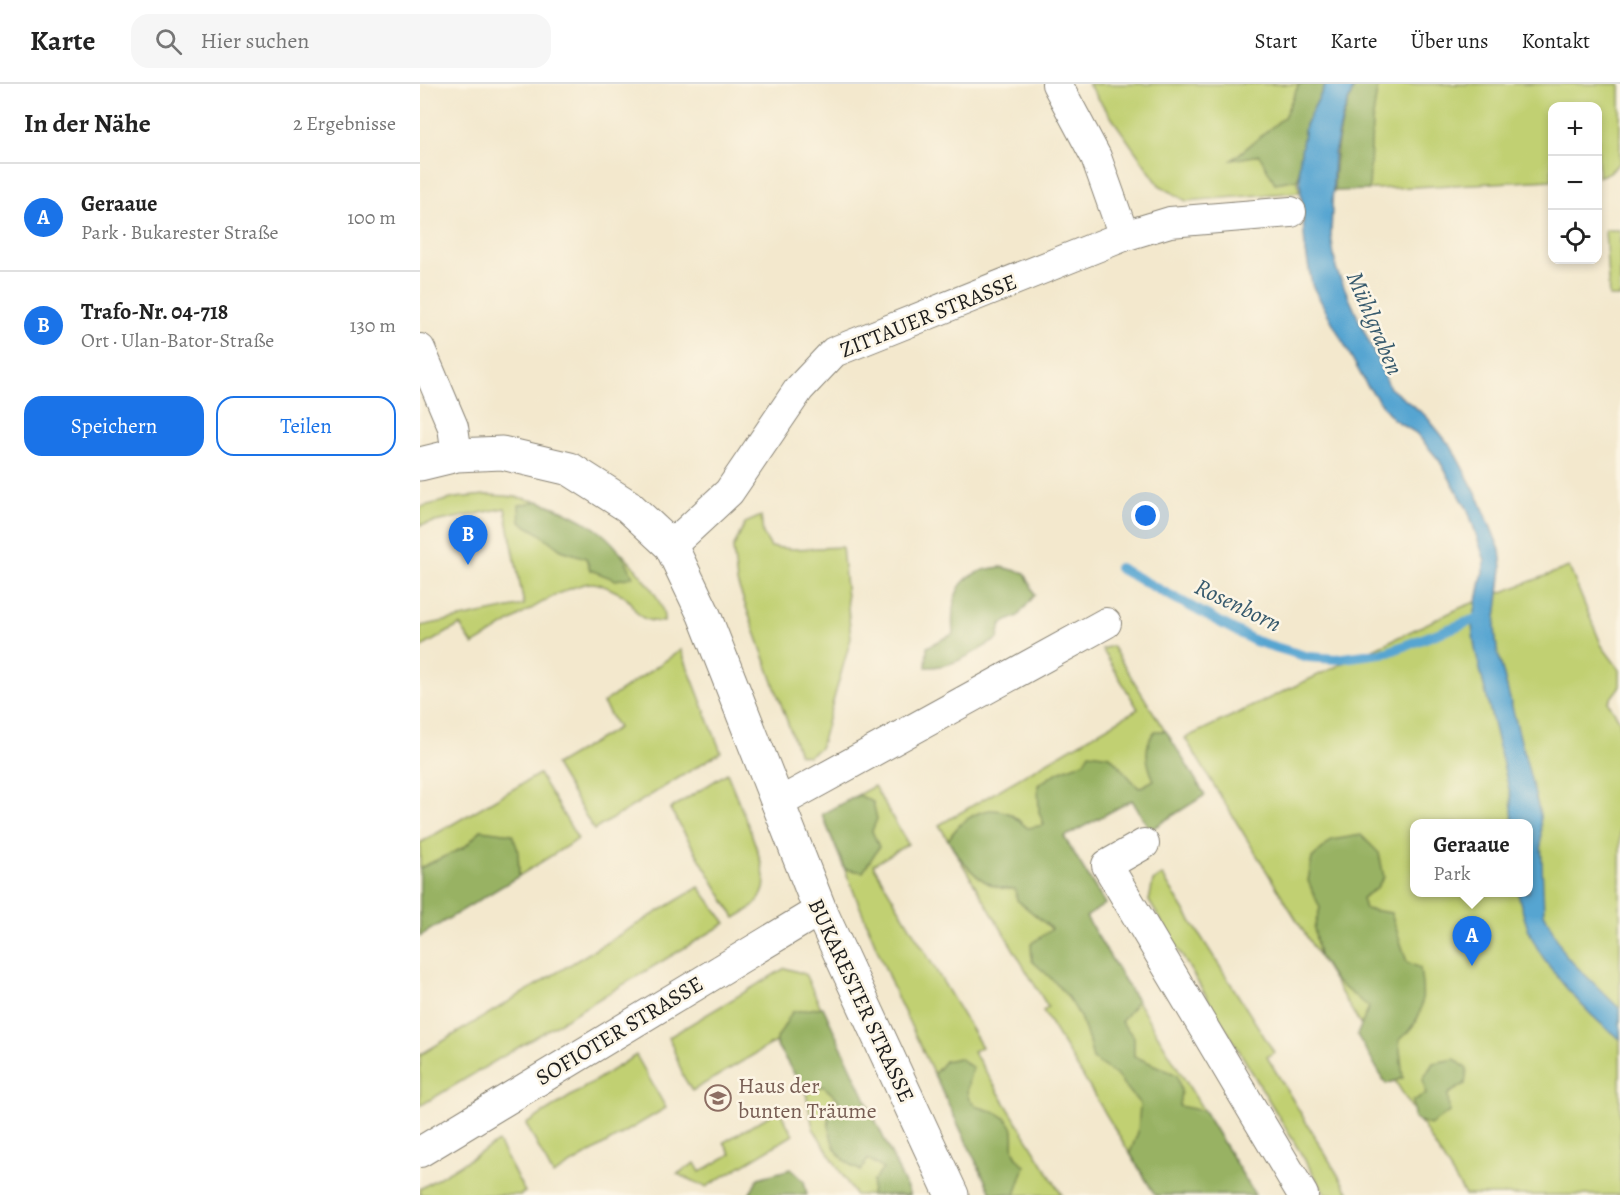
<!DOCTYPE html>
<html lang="de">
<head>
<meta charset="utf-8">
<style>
	:root { --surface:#fff; --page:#f6f6f6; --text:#222; --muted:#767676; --line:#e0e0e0; --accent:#1a73e8 }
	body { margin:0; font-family:Alegreya,serif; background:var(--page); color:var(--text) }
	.controls { position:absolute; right:18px; top:18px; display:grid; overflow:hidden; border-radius:12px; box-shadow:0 3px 9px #0003 }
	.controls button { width:54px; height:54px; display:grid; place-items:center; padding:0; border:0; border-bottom:2px solid var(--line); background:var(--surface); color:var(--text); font:30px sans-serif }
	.you { position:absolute; left:726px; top:432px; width:21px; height:21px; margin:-15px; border:4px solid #fff; border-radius:50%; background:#1a73e8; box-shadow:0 0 0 9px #1a73e833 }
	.badge { display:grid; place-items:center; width:39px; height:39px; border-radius:50%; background:var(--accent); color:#fff; font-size:20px; font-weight:700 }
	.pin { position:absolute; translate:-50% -50px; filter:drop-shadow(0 2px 3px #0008) }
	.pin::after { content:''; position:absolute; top:32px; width:21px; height:18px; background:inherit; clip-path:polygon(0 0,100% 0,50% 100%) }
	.popup { position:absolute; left:990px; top:735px; width:123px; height:78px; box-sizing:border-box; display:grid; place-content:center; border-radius:12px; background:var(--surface); filter:drop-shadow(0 2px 4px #0005); font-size:20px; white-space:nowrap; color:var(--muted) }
	.popup b { font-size:22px; color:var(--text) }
	.popup::after { content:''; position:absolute; left:50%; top:100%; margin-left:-12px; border:12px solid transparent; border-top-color:var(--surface) }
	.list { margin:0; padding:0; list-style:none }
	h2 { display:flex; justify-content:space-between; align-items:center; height:78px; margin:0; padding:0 24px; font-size:26px }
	h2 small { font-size:20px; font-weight:400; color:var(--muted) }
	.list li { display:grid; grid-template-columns:39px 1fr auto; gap:18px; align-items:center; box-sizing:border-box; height:108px; padding:0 24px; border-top:2px solid var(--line) }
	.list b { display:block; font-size:22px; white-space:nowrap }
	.list p { margin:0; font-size:20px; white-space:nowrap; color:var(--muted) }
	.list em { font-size:20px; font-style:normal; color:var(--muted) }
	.actions { display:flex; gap:12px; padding:18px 24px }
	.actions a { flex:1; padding:14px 0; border:2px solid var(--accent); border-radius:18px; text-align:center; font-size:21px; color:var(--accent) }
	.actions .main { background:var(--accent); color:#fff }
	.icon { flex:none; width:33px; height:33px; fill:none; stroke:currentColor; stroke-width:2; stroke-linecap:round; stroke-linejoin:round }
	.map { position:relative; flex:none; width:1200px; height:1111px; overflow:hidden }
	header { display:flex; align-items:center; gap:36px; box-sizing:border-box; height:84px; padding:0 30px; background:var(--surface); border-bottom:2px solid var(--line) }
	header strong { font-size:28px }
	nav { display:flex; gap:33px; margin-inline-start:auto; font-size:21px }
	.search { width:420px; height:54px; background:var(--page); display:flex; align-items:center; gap:15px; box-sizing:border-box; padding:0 21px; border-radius:18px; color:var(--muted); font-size:22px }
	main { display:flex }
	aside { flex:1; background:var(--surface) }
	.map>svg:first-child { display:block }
	.green { fill:#c1d072; stroke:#6e7647; stroke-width:1.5; fill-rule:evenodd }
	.forest { fill:#98b264; stroke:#5a6740; stroke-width:1.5 }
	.water { fill:#57a5d1; stroke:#3a6076; stroke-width:1.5 }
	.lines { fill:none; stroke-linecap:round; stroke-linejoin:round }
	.stream { stroke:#57a5d1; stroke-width:10 }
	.street-casing { stroke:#888274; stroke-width:32 }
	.secondary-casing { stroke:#888274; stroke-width:35 }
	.street { stroke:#fff; stroke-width:30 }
	.secondary { stroke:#fff; stroke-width:33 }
	.labels { text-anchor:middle; stroke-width:5; stroke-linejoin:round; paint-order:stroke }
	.street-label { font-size:22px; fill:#1c1c1c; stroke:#fcf5e5 }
	.education-label { font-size:22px; fill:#785e54; stroke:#fcf5e5; text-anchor:start }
	.water-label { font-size:24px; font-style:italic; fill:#375a6d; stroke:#fcf5e5 }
</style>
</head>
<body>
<header>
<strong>Karte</strong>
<div class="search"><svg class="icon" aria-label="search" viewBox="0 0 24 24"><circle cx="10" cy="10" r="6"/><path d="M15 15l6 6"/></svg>Hier suchen</div>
<nav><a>Start</a><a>Karte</a><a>Über uns</a><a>Kontakt</a></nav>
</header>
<main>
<aside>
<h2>In der Nähe<small>2 Ergebnisse</small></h2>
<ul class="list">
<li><span class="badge">A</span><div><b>Geraaue</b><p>Park · Bukarester Straße</p></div><em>100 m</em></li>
<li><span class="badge">B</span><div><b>Trafo-Nr. 04-718</b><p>Ort · Ulan-Bator-Straße</p></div><em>130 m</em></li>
</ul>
<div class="actions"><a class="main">Speichern</a><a>Teilen</a></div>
</aside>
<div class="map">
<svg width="1200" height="1111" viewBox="0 0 1200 1111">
	<rect width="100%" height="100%" fill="#fcf5e5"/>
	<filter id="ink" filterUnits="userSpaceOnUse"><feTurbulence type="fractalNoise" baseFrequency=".0167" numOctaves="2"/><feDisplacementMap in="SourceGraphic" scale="12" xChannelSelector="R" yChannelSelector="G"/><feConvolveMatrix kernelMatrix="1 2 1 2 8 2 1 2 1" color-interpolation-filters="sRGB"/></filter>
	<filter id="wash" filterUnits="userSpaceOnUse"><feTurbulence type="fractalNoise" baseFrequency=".008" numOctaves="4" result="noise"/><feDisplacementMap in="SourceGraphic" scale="24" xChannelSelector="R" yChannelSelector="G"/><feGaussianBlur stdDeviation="1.35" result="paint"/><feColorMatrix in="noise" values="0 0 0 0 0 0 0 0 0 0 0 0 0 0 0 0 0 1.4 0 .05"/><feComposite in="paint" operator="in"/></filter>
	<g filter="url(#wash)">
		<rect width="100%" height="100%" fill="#f3e8cd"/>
		<g class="green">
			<polygon points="668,0 879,0 865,33 813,75 840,71 855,99 878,95 879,108 766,117 739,101"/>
			<polygon points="935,0 1200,0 1200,78 1190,88 1178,93 1178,22 1132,22 1132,96 914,107"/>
			<polygon points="1185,146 1200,146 1200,213 1189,213"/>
			<path d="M 66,411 C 134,412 178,438 220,490 C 231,503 245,521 244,538 C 209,538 218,519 201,510 C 193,506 179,498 171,499 C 139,502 83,544 53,561 L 40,541 L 0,564 L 0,542 L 104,521 L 85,424 L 0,441 L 0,423 L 35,414 Z"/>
			<polygon points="341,432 343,450 351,463 373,465 422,463 431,554 400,664 388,672 379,670 317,498 313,464 325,439"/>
			<path d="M 1149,483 L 1182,562 L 1200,586 L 1200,602 L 1188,618 L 1200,637 L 1200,1111 L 1045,1111 L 765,654 L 1042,523 ZM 995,740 L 1109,740 L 1109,808 L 995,808 Z"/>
			<polygon points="692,562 785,711 730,746 712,716 644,753 685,820 666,833 835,1111 735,1111 623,927 628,923 519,741 718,625 682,565"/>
			<polygon points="261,566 301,668 174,746 135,681 198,644 183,619"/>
			<path d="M 307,689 C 315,710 350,787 344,805 C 339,821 329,826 315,834 L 250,725 Z"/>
			<polygon points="119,690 158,755 99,792 98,766 61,746 45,763 0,784 0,759"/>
			<polygon points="454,702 488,760 453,781 562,963 553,967 642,1111 572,1111 476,911 402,730"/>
			<polygon points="742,791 854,968 847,973 930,1111 906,1111 729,817 733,797"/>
			<polygon points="279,803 306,839 0,1022 0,971"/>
			<polygon points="365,884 385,890 490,1111 435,1111 393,1044 386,1009 355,958 272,1007 263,992 249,953"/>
			<polygon points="216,971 246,1024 133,1091 106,1040"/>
			<polygon points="359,1026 373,1051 286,1103 257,1090 275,1079 280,1088 311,1070 304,1058"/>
			<polygon points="78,1058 105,1108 100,1111 0,1111 0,1105"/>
		</g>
		<g class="forest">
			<polygon points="879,0 906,0 885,41 878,95 855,99 839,71 812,76 864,33"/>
			<path d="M 935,0 L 958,0 L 952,39 L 949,106 L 914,107 C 914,66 920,38 935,0 Z"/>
			<path d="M 118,417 C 161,433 197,449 213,493 L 196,496 L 170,486 L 166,474 L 141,466 L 119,449 L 100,438 L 99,421 Z"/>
			<path d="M 581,483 L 605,489 L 615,511 L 598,532 L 581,540 L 578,555 C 554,568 534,584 506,583 L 507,563 L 533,550 C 530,511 537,487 581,483 Z"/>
			<path d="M 735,647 L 746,647 L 785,711 L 730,746 L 712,716 L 644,753 L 685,820 L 666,833 L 717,917 L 701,938 L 714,953 L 714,972 L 757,991 L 761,1007 L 759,1022 L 784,1027 L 835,1111 L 735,1111 L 710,1069 L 718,1048 L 720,1020 L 696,991 L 673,975 C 664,928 647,907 612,877 L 611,860 L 632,845 L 597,816 L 595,805 C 564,807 543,781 528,756 C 540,736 564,719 588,729 C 595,732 602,740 608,744 L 624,741 L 619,728 L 618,701 L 638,688 L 664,678 L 669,669 L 690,672 L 719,704 L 734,696 C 726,680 723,661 735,647 Z"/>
			<polygon points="439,711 453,718 457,735 452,747 459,763 443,788 425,785 402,730"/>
			<polygon points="61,746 92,750 98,766 99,792 0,852 0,784 45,763"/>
			<path d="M 941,751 L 959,769 L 964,793 L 956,805 L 942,814 L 945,825 L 971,829 L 987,878 L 1000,884 C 1005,917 1005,934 979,957 L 983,994 L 966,1000 L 937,951 L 949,923 L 915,897 L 899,872 L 894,844 L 900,824 L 888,797 L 892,774 L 912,756 Z"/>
			<path d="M 403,923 L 490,1111 L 451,1111 L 453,1097 L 463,1085 L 448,1075 L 441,1087 C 414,1074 409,1057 408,1029 L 419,1016 L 403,1002 L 386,1009 L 355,958 L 372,928 Z"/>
			<path d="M 539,974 L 553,984 C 531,1038 578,1014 592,1043 C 595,1050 592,1060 594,1067 C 595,1072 601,1078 605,1082 L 595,1111 L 571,1109 L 514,990 L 525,977 Z"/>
			<polygon points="1035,975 1047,985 1045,1000 1028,1010 1029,1028 1010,1041 994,1035 993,1017 1006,1010 1003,995 1013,979"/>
			<polygon points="371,1085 384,1097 387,1111 329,1111 338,1094"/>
		</g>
		<path class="water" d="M 906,0 L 935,0 L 923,31 L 914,70 L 911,151 L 916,185 L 970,304 L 1006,332 L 1032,364 L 1060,417 L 1080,466 L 1082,484 L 1075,543 L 1077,565 L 1120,730 L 1124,829 L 1145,871 L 1200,925 L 1200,955 C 1170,934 1123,882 1110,849 C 1104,836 1101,822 1098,809 L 1109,808 L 1109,740 L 1093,739 L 1091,713 L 1055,565 L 1052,542 L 1065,477 L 1048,426 L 1019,376 L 996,349 L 973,335 L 946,300 L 892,201 L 885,163 L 879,81 L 885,41 Z"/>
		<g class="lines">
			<polyline class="stream" points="699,484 835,557 888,573 916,575 968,568 1061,533"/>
		</g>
	</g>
	<g filter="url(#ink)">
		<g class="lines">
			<g class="street-casing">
				<g id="street">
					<polyline points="637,0 676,73 704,152"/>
					<polyline points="0,265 33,343 37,371"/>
					<polyline points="251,462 309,408 379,305 414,268 704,152 750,138 871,128"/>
					<polyline points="357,720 686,539"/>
					<polyline points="724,760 687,781 883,1111"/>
					<polyline points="0,1068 400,826"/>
				</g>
			</g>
			<g class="secondary-casing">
				<polyline id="secondary" points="0,380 37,371 82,369 150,385 208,422 251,462 284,531 400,826 532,1111"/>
			</g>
			<use href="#street" class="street"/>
			<use href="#secondary" class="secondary"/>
		</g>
	</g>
	<defs>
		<g id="school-ring" transform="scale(1.35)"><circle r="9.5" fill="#fcf5e5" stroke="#8d6e63" stroke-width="1.5"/><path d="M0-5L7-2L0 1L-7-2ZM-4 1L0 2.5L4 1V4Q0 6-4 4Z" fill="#8d6e63"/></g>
	</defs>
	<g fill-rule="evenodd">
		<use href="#school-ring" x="298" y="1014"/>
	</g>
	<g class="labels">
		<g class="street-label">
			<text transform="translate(508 231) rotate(-22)" y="8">ZITTAUER STRASSE</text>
			<text transform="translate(442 916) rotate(65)" y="8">BUKARESTER STRASSE</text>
			<text transform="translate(199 946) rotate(-31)" y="8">SOFIOTER STRASSE</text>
		</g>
		<g class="education-label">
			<text x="318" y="1009">Haus der<tspan x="318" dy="25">bunten Träume</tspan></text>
		</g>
		<g class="water-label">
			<text transform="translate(955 239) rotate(67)" y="8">Mühlgraben</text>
			<text transform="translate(818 521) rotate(26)" y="8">Rosenborn</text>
		</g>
	</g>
</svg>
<div class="controls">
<button>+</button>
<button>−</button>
<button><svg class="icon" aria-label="locate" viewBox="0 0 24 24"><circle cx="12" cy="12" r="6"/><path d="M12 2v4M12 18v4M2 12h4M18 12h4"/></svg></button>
</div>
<div class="you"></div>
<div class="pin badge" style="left:1052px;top:882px">A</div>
<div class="popup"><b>Geraaue</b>Park</div>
<div class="pin badge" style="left:48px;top:481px">B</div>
</div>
</main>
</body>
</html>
